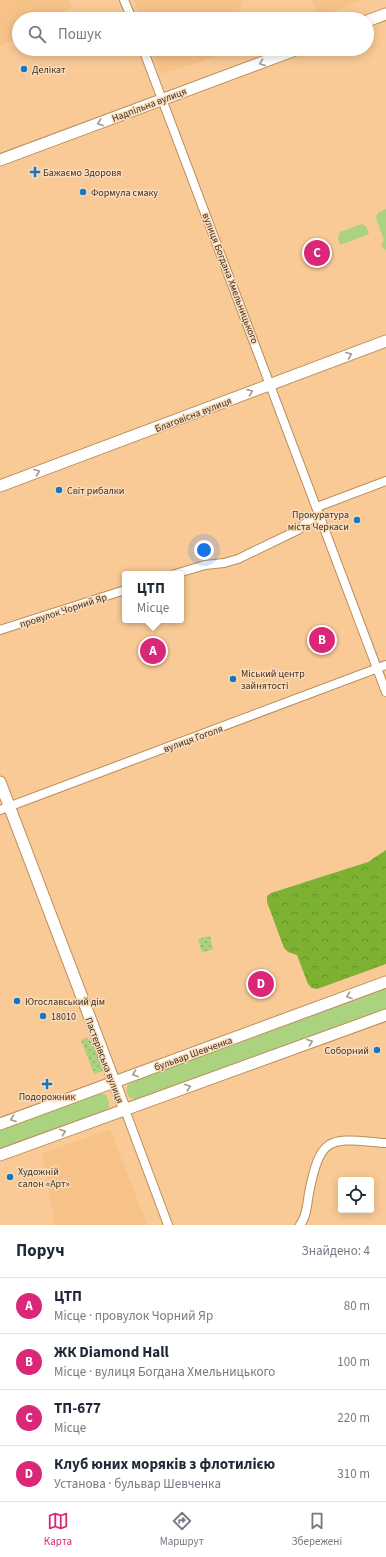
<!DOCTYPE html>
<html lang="uk">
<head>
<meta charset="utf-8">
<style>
	:root { --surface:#fff; --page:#f6f6f7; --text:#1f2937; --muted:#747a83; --line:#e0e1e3; --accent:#db2777 }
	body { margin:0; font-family:"Source Sans 3",sans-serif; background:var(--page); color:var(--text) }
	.controls { position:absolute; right:12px; bottom:12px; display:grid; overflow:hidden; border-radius:4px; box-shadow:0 2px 10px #0003 }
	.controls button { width:36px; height:36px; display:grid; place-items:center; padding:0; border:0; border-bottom:1px solid var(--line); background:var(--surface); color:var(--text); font:20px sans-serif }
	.you { position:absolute; left:204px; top:550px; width:14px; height:14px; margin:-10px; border:3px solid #fff; border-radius:50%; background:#1a73e8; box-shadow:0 0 0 6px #1a73e833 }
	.badge { display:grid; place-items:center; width:26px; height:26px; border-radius:50%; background:var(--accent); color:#fff; font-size:13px; font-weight:700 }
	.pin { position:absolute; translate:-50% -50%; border:2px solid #fff; box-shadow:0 1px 4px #0006 }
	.popup { position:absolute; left:122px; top:571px; width:62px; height:52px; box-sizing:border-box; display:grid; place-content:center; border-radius:4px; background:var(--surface); filter:drop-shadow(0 1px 3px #0005); font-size:13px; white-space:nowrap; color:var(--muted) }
	.popup b { font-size:15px; color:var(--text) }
	.popup::after { content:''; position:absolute; left:50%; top:100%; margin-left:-8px; border:8px solid transparent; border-top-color:var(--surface) }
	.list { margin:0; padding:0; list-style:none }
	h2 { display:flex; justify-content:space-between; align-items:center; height:52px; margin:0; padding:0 16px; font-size:17px }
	h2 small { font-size:13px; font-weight:400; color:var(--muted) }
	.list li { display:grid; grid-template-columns:26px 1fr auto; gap:12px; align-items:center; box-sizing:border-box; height:56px; padding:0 16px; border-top:1px solid var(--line) }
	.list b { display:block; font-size:15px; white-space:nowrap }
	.list p { margin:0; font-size:13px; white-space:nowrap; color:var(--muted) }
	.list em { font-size:13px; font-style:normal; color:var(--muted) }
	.icon { flex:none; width:22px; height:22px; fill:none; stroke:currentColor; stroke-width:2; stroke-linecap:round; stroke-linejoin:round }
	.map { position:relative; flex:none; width:386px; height:1225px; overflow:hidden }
	.search { position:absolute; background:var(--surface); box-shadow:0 2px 10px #0003; left:12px; right:12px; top:12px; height:44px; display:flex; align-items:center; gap:10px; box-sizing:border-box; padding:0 14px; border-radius:22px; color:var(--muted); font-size:15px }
	.sheet { height:276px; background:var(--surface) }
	nav { display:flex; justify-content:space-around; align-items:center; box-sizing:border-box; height:56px; border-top:1px solid var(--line); background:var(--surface); font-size:11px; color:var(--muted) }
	nav a { display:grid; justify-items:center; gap:2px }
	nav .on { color:var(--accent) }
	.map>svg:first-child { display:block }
	.built { fill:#f6c287 }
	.grass { fill:url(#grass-dots) }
	.forest { fill:url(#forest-crowns) }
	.green { fill:#aad27f }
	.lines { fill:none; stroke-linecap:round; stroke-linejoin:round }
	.street-casing { stroke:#ba8d5b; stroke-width:10 }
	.secondary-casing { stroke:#ba8d5b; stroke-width:13 }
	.street { stroke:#fff; stroke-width:8 }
	.secondary { stroke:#fff; stroke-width:11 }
	.oneway { stroke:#a2988e }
	.poi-dot { fill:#1875c2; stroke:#f8dcbd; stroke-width:1.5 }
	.labels { text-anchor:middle; stroke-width:3; stroke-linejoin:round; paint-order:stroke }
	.poi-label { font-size:10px; fill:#45321d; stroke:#f8dcbd; text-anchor:start }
	.street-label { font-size:10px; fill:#45321d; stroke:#f8dcbd }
</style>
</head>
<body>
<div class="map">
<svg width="386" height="1225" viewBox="0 0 386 1225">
	<defs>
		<pattern id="grass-dots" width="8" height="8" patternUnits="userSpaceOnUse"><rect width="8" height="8" fill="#aad27f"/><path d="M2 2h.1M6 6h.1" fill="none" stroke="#8cab67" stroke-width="1.8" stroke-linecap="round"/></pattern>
		<pattern id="forest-crowns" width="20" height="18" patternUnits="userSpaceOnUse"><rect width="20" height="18" fill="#7cb131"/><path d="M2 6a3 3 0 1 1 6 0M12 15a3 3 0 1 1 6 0" fill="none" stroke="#679129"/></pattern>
	</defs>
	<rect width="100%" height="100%" fill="#f9ca96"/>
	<g class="built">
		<polygon points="0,0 69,0 72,8 44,19 19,19 19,38 0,46"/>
		<polygon points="134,0 242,0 236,19 141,19"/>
		<polygon points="312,0 363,0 323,15 316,10"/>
		<polygon points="152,49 225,49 224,52 197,63 160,74"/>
		<polygon points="110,1129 147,1225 55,1225 42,1154"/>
	</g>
	<g class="grass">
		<polygon points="210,936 213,949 202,953 198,939"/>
		<polygon points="87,1038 93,1043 103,1071 94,1074 81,1040"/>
	</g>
	<polygon class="forest" points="386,850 386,964 317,989 312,988 308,984 297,955 288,952 284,948 267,902 267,896 271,893 368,862"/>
	<g class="green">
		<polygon points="386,209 386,250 381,246 384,240 376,218 378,213"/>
		<polygon points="362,224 366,226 369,234 340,245 338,237 340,232"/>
		<path d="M 386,989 L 386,1009 L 137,1099 L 132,1099 C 126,1095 124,1086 131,1082 Z"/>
		<polygon points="99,1093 106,1095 109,1102 109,1107 105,1111 0,1149 0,1130"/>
	</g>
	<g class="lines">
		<g class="street-casing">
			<g id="street">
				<polyline points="124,0 132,19"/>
				<polyline points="143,49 386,692"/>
				<polyline points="317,507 386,481"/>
				<polyline points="175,574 205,565 224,563 238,559 298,530 308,521 320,515"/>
				<polyline points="0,630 125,590"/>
				<polyline points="0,810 386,665"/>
				<polyline points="125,1110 168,1225"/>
				<path d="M 300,1225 C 307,1216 307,1204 309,1193 C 321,1132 331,1139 386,1143"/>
			</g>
		</g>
		<g class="secondary-casing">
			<g id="secondary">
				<polyline points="367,21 386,14"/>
				<polyline points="0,160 298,49"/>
				<polyline points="0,486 386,341"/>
				<polyline points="0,782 125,1110"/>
				<polyline points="0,1124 386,982"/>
				<polyline points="0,1155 386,1015"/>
			</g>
		</g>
		<use href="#street" class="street"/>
		<use href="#secondary" class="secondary"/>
	</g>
	<defs><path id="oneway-chevron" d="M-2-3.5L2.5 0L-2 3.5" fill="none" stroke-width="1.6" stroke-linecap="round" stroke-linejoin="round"/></defs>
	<g class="oneway">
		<use href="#oneway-chevron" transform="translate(262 63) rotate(160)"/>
		<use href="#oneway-chevron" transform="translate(100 123) rotate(160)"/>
		<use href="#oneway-chevron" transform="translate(349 355) rotate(-21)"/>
		<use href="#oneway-chevron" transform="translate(250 392) rotate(-21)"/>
		<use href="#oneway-chevron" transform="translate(37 472) rotate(-21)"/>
		<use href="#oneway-chevron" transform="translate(349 996) rotate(160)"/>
		<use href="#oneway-chevron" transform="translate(310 1042) rotate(-20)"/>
		<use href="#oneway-chevron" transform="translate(135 1074) rotate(160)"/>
		<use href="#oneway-chevron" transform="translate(188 1087) rotate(-20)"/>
		<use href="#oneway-chevron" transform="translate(13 1119) rotate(160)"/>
		<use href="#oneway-chevron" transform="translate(63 1132) rotate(-20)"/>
	</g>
	<g class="poi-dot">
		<circle cx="24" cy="69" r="4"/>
		<path d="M33 166h4v4h4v4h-4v4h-4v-4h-4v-4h4z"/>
		<circle cx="83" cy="192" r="4"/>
		<circle cx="59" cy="490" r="4"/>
		<circle cx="357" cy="520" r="4"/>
		<circle cx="233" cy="679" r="4"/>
		<circle cx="17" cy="1001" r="4"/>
		<circle cx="43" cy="1016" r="4"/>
		<circle cx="377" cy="1050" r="4"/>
		<path d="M45 1078h4v4h4v4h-4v4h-4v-4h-4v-4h4z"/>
		<circle cx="10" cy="1177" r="4"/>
	</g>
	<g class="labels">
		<g class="poi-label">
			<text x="32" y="73">Делікат</text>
			<text x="43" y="176">Бажаємо Здоровя</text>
			<text x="91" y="196">Формула смаку</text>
			<text x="67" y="494">Світ рибалки</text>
			<text x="349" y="518" text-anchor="end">Прокуратура<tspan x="349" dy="12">міста Черкаси</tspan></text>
			<text x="241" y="677">Міський центр<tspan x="241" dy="12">зайнятості</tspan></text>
			<text x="25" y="1005">Югославський дім</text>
			<text x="51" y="1020">18010</text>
			<text x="369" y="1054" text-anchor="end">Соборний</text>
			<text x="47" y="1100" text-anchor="middle">Подорожник</text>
			<text x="18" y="1175">Художній<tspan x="18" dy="12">салон «Арт»</tspan></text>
		</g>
		<g class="street-label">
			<text transform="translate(149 104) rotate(-21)" y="4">Надпільна вулиця</text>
			<text transform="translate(231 278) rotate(69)" y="4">вулиця Богдана Хмельницького</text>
			<text transform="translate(193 414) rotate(-21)" y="4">Благовісна вулиця</text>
			<text transform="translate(63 610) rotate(-18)" y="4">провулок Чорний Яр</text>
			<text transform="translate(193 738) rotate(-20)" y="4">вулиця Гоголя</text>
			<text transform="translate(193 1053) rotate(-20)" y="4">бульвар Шевченка</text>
			<text transform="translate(105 1060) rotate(69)" y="4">Пастерівська вулиця</text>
		</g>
	</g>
</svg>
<div class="controls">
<button><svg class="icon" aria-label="locate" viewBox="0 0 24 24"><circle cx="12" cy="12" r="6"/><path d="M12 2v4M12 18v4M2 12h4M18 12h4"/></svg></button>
</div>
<div class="you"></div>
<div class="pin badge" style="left:153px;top:651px">A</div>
<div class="popup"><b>ЦТП</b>Місце</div>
<div class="pin badge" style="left:322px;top:640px">B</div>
<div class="pin badge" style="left:317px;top:253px">C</div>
<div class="pin badge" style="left:261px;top:984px">D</div>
<div class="search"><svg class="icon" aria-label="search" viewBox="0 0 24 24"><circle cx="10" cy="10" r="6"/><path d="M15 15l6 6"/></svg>Пошук</div>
</div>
<section class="sheet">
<h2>Поруч<small>Знайдено: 4</small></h2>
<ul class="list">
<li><span class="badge">A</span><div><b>ЦТП</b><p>Місце · провулок Чорний Яр</p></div><em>80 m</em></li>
<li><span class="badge">B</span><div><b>ЖК Diamond Hall</b><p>Місце · вулиця Богдана Хмельницького</p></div><em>100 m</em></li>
<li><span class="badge">C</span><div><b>ТП-677</b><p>Місце</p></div><em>220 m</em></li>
<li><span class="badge">D</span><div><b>Клуб юних моряків з флотилією</b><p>Установа · бульвар Шевченка</p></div><em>310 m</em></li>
</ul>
</section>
<nav>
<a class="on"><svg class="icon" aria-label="map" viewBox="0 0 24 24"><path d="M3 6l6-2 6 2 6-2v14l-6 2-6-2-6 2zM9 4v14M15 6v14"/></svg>Карта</a>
<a><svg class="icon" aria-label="directions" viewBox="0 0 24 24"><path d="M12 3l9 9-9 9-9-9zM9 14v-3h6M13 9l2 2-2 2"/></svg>Маршрут</a>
<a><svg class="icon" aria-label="saved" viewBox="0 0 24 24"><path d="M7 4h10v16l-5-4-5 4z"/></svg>Збережені</a>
</nav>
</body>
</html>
